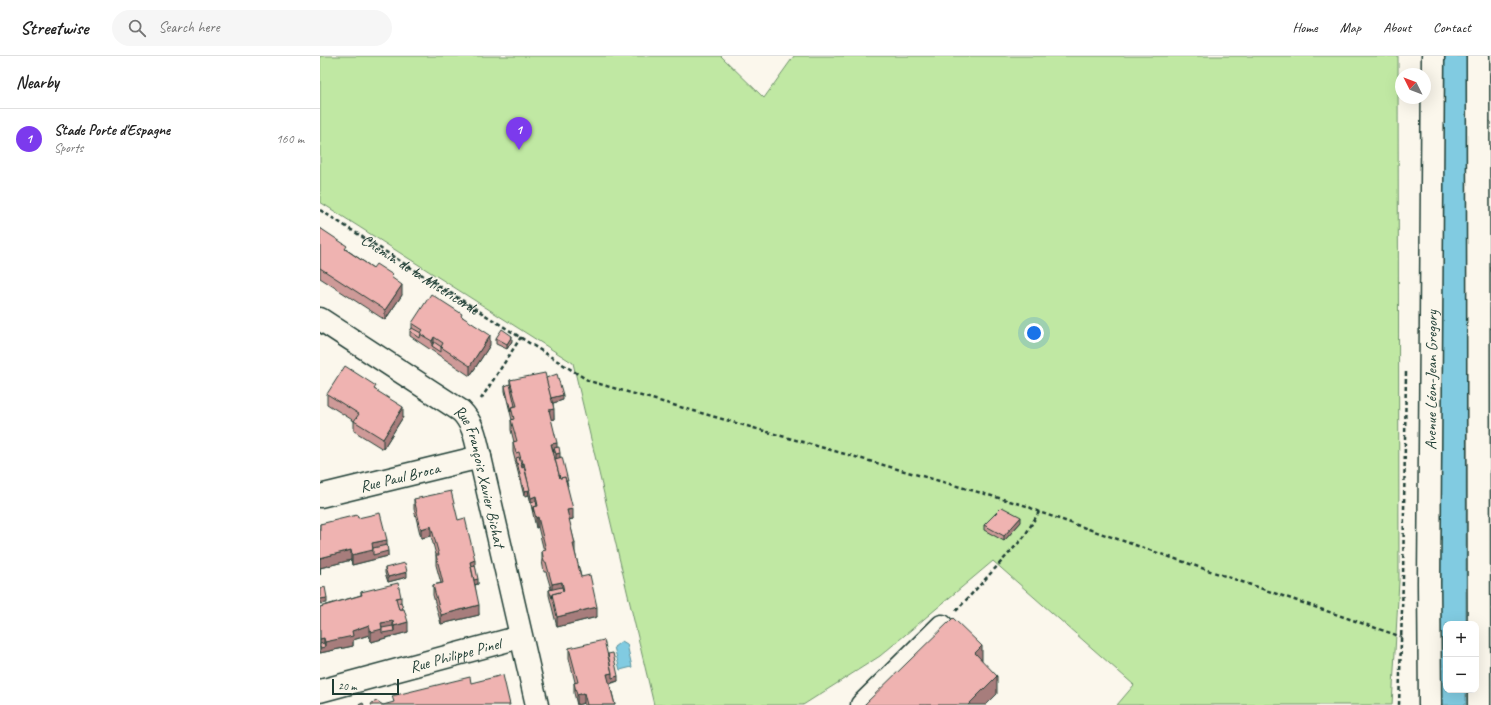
<!DOCTYPE html>
<html lang="en">
<head>
<meta charset="utf-8">
<style>
	:root { --surface:#fff; --page:#f6f6f6; --text:#222; --muted:#767676; --line:#e0e0e0; --accent:#7c3aed }
	body { margin:0; font-family:Caveat,sans-serif; background:var(--page); color:var(--text) }
	.controls { position:absolute; right:12px; bottom:12px; display:grid; overflow:hidden; border-radius:8px; box-shadow:0 4px 16px #0002 }
	.controls button { width:36px; height:36px; display:grid; place-items:center; padding:0; border:0; border-bottom:1px solid var(--line); background:var(--surface); color:var(--text); font:20px sans-serif }
	.compass { position:absolute; left:1075px; top:12px; width:36px; height:36px; border-radius:50%; background:var(--surface); box-shadow:0 4px 16px #0002; rotate:312deg }
	.scale { position:absolute; left:12px; bottom:10px; width:67px; box-sizing:border-box; padding-left:4px; border:2px solid #1f3d34; border-top:0; font-size:11px; line-height:14px; white-space:nowrap; color:#1f3d34; -webkit-text-stroke:3px #fbf7ec; paint-order:stroke }
	.you { position:absolute; left:714px; top:277px; width:14px; height:14px; margin:-10px; border:3px solid #fff; border-radius:50%; background:#1a73e8; box-shadow:0 0 0 6px #1a73e833 }
	.badge { display:grid; place-items:center; width:26px; height:26px; border-radius:50%; background:var(--accent); color:#fff; font-size:13px; font-weight:700 }
	.pin { position:absolute; translate:-50% -33px; filter:drop-shadow(0 1px 2px #0008) }
	.pin::after { content:''; position:absolute; top:21px; width:14px; height:12px; background:inherit; clip-path:polygon(0 0,100% 0,50% 100%) }
	.list { margin:0; padding:0; list-style:none }
	h2 { display:flex; justify-content:space-between; align-items:center; height:52px; margin:0; padding:0 16px; font-size:17px }
	h2 small { font-size:13px; font-weight:400; color:var(--muted) }
	.list li { display:grid; grid-template-columns:26px 1fr auto; gap:12px; align-items:center; box-sizing:border-box; height:60px; padding:0 16px; border-top:1px solid var(--line) }
	.list b { display:block; font-size:15px; white-space:nowrap }
	.list p { margin:0; font-size:13px; white-space:nowrap; color:var(--muted) }
	.list em { font-size:13px; font-style:normal; color:var(--muted) }
	.icon { flex:none; width:22px; height:22px; fill:none; stroke:currentColor; stroke-width:2; stroke-linecap:round; stroke-linejoin:round }
	.map { position:relative; flex:none; width:1171px; height:649px; overflow:hidden }
	header { display:flex; align-items:center; gap:24px; box-sizing:border-box; height:56px; padding:0 20px; background:var(--surface); border-bottom:1px solid var(--line) }
	header strong { font-size:19px }
	nav { display:flex; gap:22px; margin-inline-start:auto; font-size:14px }
	.search { width:280px; height:36px; background:var(--page); display:flex; align-items:center; gap:10px; box-sizing:border-box; padding:0 14px; border-radius:22px; color:var(--muted); font-size:15px }
	main { display:flex }
	aside { flex:1; background:var(--surface) }
	.map>svg:first-child { display:block }
	.green { fill:#c0e8a3; stroke:#70926c }
	.water { fill:#81cbe1; stroke:#5a929c }
	.lines { fill:none; stroke-linecap:round; stroke-linejoin:round }
	.minor-casing { stroke:#1f3d34; stroke-width:25 }
	.path { stroke:#1f3d34; stroke-width:2.5; stroke-dasharray:4 3; stroke-linecap:butt }
	.minor { stroke:#fbf7ec; stroke-width:22 }
	.wall { fill:#ce9a98; stroke:#1f3d34 }
	.shaded-wall { fill:#a77d7c; stroke:#1f3d34 }
	.building { fill:#efb3b1; stroke:#1f3d34 }
	.labels { text-anchor:middle; stroke-width:4; stroke-linejoin:round; paint-order:stroke }
	.street-label { font-size:16px; fill:#1f3d34; stroke:#fbf7ec }
</style>
</head>
<body>
<header>
<strong>Streetwise</strong>
<div class="search"><svg class="icon" aria-label="search" viewBox="0 0 24 24"><circle cx="10" cy="10" r="6"/><path d="M15 15l6 6"/></svg>Search here</div>
<nav><a>Home</a><a>Map</a><a>About</a><a>Contact</a></nav>
</header>
<main>
<aside>
<h2>Nearby<small></small></h2>
<ul class="list">
<li><span class="badge">1</span><div><b>Stade Porte d'Espagne</b><p>Sports</p></div><em>160 m</em></li>
</ul>
</aside>
<div class="map">
<svg width="1171" height="649" viewBox="0 0 1171 649">
	<rect width="100%" height="100%" fill="#fbf7ec"/>
	<filter id="ink" filterUnits="userSpaceOnUse"><feTurbulence type="fractalNoise" baseFrequency=".025" numOctaves="2"/><feDisplacementMap in="SourceGraphic" scale="8" xChannelSelector="R" yChannelSelector="G"/><feConvolveMatrix kernelMatrix="1 2 1 2 8 2 1 2 1" color-interpolation-filters="sRGB"/></filter>
	<g filter="url(#ink)">
		<polygon class="green" points="0,0 401,0 444,42 474,0 1078,0 1079,525 1072,649 797,649 814,629 673,505 560,600 483,649 334,649 253,307 0,146"/>
		<g class="water">
			<polygon points="1119,0 1147,0 1146,568 1126,568 1126,634 1146,634 1146,649 1116,649"/>
			<polygon points="302,585 307,588 312,611 300,614 294,591"/>
		</g>
		<g class="lines">
			<g class="minor-casing">
				<g id="minor">
					<polyline points="1158,0 1159,649"/>
					<path id="s2" d="M 0,263 L 141,355 C 154,368 156,384 160,401 L 217,649"/>
					<path id="s3" d="M 0,440 L 160,401"/>
					<path id="s4" d="M 0,635 L 200,581"/>
					<polyline points="542,649 622,570"/>
					<path id="s5" d="M 1110,649 L 1109,527 L 1113,0"/>
				</g>
			</g>
			<g class="path">
				<path id="s1" d="M 0,154 L 269,325 L 707,450 L 719,456 L 1082,581"/>
				<polyline points="161,343 201,281"/>
				<polyline points="636,555 704,481 719,456"/>
				<polyline points="1079,649 1083,523 1086,316"/>
			</g>
			<use href="#minor" class="minor"/>
		</g>
		<g class="wall">
			<polygon points="0,172 27,194 53,212 73,223 82,239 65,264 0,222"/>
			<polygon points="142,260 170,289 150,320 90,280 90,275 92,272 92,267"/>
			<polygon points="176,282 192,285 187,293 176,288"/>
			<polygon points="226,322 243,344 233,347 234,363 231,364 237,392 240,401 248,430 247,430 253,463 249,464 255,488 255,496 261,521 277,561 237,571 229,539 229,534 231,533 226,516 224,516 222,505 222,495 224,495 218,471 216,472 209,439 204,440 193,396 193,386 194,386 191,374 191,364 192,364 185,335 185,330 190,329 190,324"/>
			<polygon points="56,334 83,361 63,393 34,375 34,365 7,348 7,338"/>
			<polygon points="94,443 138,464 155,509 158,528 155,529 159,559 121,568 113,539 113,529 121,527 116,509 116,499 111,480 101,482 94,453"/>
			<polygon points="38,462 67,489 68,500 32,509 31,504 0,512 0,519 0,468"/>
			<polygon points="701,466 684,485 664,474 664,469"/>
			<polygon points="65,512 87,521 68,526 65,517"/>
			<polygon points="41,536 81,541 81,546 88,576 51,586 49,579 33,584 33,590 0,597 0,551 41,539"/>
			<polygon points="249,592 288,598 298,625 290,628 295,649 264,649 264,647 257,649 254,637 254,627 255,626 249,602"/>
		</g>
		<g class="shaded-wall">
			<polygon points="82,229 82,239 65,264 65,254"/>
			<polygon points="170,279 170,289 150,320 150,310"/>
			<polygon points="192,280 192,285 187,293 187,288"/>
			<polygon points="114,281 114,291 112,290 112,285"/>
			<polygon points="243,339 243,344 230,348 230,342"/>
			<polygon points="83,351 83,361 63,393 63,383"/>
			<polygon points="234,353 234,363 229,364 229,354"/>
			<polygon points="237,387 237,397 234,392 234,397 231,388"/>
			<polygon points="240,397 240,402 236,403 236,398"/>
			<rect x="202" y="407" width="2" height="10"/>
			<polygon points="208,434 209,439 204,440 204,435"/>
			<polygon points="216,440 216,450 211,447 211,442"/>
			<polygon points="253,453 253,463 247,464 247,454"/>
			<polygon points="218,461 218,471 216,472 216,462"/>
			<polygon points="701,461 701,466 684,485 684,480"/>
			<polygon points="111,470 111,480 101,482 101,473"/>
			<polygon points="67,484 67,494 68,495 68,500 32,509 32,499 52,487"/>
			<polygon points="31,494 31,504 0,512 0,519 0,502"/>
			<polygon points="155,504 155,514 151,515 150,506"/>
			<polygon points="87,516 87,521 68,526 68,521"/>
			<polygon points="158,523 158,528 153,529 153,524"/>
			<polygon points="242,526 242,536 232,538 232,528"/>
			<polygon points="7,542 7,547 0,548 0,543"/>
			<polygon points="159,549 159,559 121,568 121,559"/>
			<polygon points="277,551 277,561 237,571 237,561"/>
			<polygon points="73,565 73,575 74,575 74,570 88,566 88,576 51,586 51,576 61,567"/>
			<polygon points="49,569 49,579 33,584 33,590 0,597 0,583 4,582 4,591 5,591 5,586 32,575"/>
			<polygon points="662,590 662,608 655,597"/>
			<polygon points="292,617 298,620 298,625 287,628 287,618"/>
			<polygon points="677,620 677,638 666,649 648,649"/>
			<polygon points="264,637 264,647 257,649 257,639"/>
		</g>
		<g class="building">
			<polygon points="0,172 27,190 25,193 53,212 56,208 73,219 71,221 82,229 65,254 0,212"/>
			<polygon points="111,238 142,258 141,260 170,279 150,310 121,291 123,287 114,281 112,285 100,278 103,274 92,267"/>
			<polygon points="92,272 101,277 100,282 90,275"/>
			<polygon points="182,273 192,280 187,288 176,282"/>
			<polygon points="114,286 123,292 121,291 121,296 112,290"/>
			<polygon points="25,310 56,330 54,333 83,351 63,383 34,365 39,358 7,338"/>
			<polygon points="225,317 234,353 229,354 237,387 231,388 240,422 245,421 253,453 247,454 255,488 253,488 261,521 270,519 277,551 237,561 232,538 244,535 242,526 232,528 226,506 224,506 222,495 226,494 218,461 216,462 213,451 218,450 216,440 211,442 204,407 202,407 199,396 196,397 193,386 197,385 191,364 194,363 191,351 197,350 190,324"/>
			<polygon points="237,318 243,339 231,342 226,322"/>
			<polygon points="190,328 195,350 191,351 191,356 185,330"/>
			<polygon points="239,391 240,397 236,398 234,392"/>
			<polygon points="199,401 202,412 204,411 210,434 204,435 196,402"/>
			<polygon points="242,401 248,425 246,425 245,421 240,422 235,403"/>
			<polygon points="131,435 138,464 145,462 155,504 150,506 159,549 121,559 113,529 123,527 116,499 119,499 111,470 101,473 94,443"/>
			<polygon points="216,445 217,450 213,451 213,456 211,447"/>
			<polygon points="682,451 701,461 684,480 664,469"/>
			<polygon points="60,457 67,484 52,487 53,494 32,499 31,494 0,502 0,468 37,459 38,462"/>
			<polygon points="67,489 68,495 53,499 53,492"/>
			<polygon points="85,507 87,516 68,521 65,512"/>
			<polygon points="155,509 158,523 154,524 151,510"/>
			<polygon points="78,527 81,541 76,542 79,553 84,553 88,566 74,570 73,565 61,567 62,573 51,576 49,569 32,575 33,580 5,586 4,582 0,583 0,551 42,539 41,536"/>
			<polygon points="5,531 7,542 0,543 0,533"/>
			<polygon points="242,531 243,535 232,538 232,542 229,534"/>
			<polygon points="81,546 83,553 79,553 77,547"/>
			<polygon points="633,562 662,590 655,597 677,620 648,649 544,649"/>
			<polygon points="73,570 74,575 62,577 62,572"/>
			<polygon points="284,584 292,617 287,618 295,649 267,649 264,637 257,639 254,627 258,626 249,592"/>
			<polygon points="4,587 5,591 0,592 0,588"/>
			<polygon points="293,597 298,620 292,622 292,617 288,598"/>
			<polygon points="183,619 190,649 51,649 52,647 57,645 63,649 74,646 72,640 150,621 151,627"/>
			<polygon points="43,647 44,649 38,649"/>
		</g>
	</g>
	<g class="labels">
		<g class="street-label">
			<text dy="6" stroke="none"><textPath href="#s1" startOffset="119">Chemin de la Miséricorde</textPath></text>
			<text dy="6" stroke="none"><textPath href="#s5" startOffset="325">Avenue Léon-Jean Gregory</textPath></text>
			<text dy="6" stroke="none"><textPath href="#s3" startOffset="82">Rue Paul Broca</textPath></text>
			<text dy="6" stroke="none"><textPath href="#s2" startOffset="237">Rue François Xavier Bichat</textPath></text>
			<text dy="6" stroke="none"><textPath href="#s4" startOffset="140">Rue Philippe Pinel</textPath></text>
		</g>
	</g>
</svg>
<div class="controls">
<button>+</button>
<button>−</button>
</div>
<svg class="compass" viewBox="-18 -18 36 36"><path d="M0-13l5 13h-10z" fill="#e53935"/><path d="M0 13l5-13h-10z" fill="#767676"/></svg>
<div class="scale">20 m</div>
<div class="you"></div>
<div class="pin badge" style="left:199px;top:94px">1</div>
</div>
</main>
</body>
</html>
